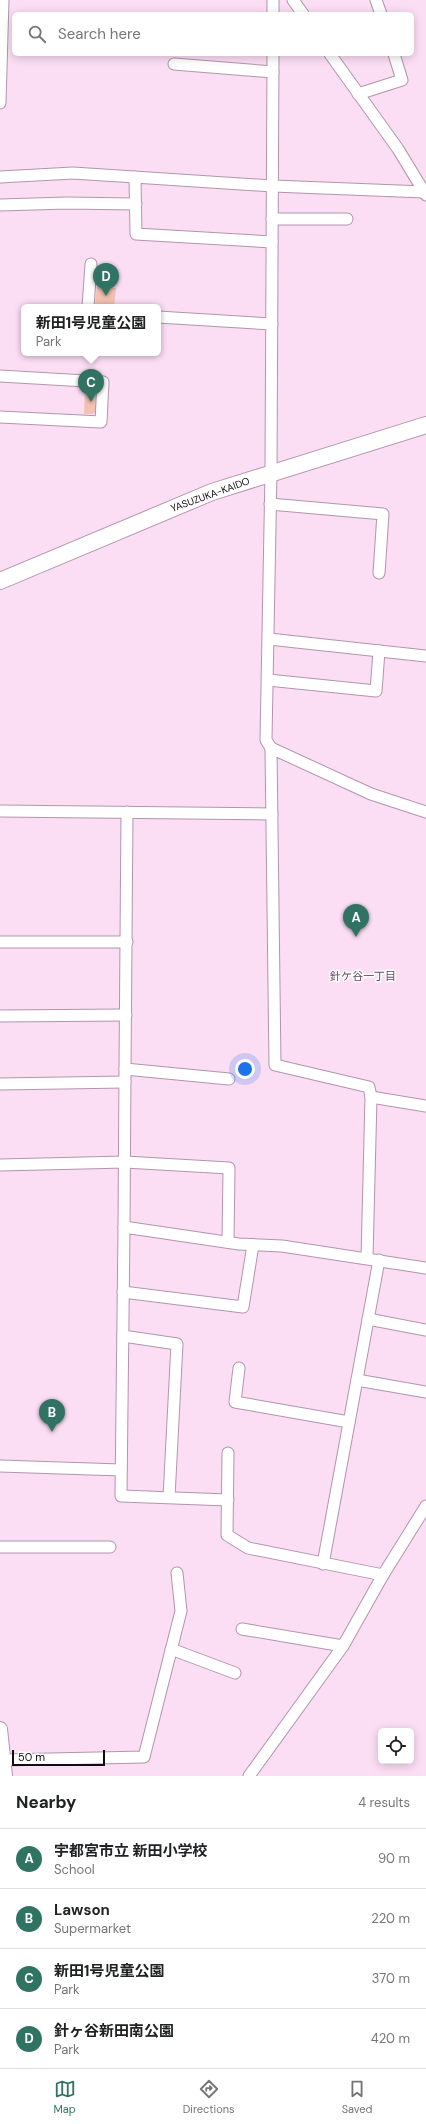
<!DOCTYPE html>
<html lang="en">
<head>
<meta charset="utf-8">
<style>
	:root { --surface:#fff; --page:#f2f2f2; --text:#202124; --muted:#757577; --line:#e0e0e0; --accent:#317363 }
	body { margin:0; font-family:"DM Sans","Noto Sans JP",sans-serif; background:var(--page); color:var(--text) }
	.controls { position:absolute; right:12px; bottom:12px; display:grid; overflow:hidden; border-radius:6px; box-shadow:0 2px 10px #0003 }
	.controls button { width:36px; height:36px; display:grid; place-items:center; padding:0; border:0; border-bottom:1px solid var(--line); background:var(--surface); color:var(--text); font:20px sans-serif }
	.scale { position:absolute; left:12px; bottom:10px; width:93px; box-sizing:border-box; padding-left:4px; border:2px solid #130a11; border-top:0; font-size:11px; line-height:14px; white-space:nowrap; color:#130a11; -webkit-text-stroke:3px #fff; paint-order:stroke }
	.you { position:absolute; left:245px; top:1069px; width:14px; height:14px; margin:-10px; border:3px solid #fff; border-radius:50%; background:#1a73e8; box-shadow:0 0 0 6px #1a73e833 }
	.badge { display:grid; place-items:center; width:26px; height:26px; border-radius:50%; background:var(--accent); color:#fff; font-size:13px; font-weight:700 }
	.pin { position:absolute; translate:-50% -33px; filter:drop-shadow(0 1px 2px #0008) }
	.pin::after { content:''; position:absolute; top:21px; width:14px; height:12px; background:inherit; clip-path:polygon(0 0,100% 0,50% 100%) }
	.popup { position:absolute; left:21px; top:304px; width:140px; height:52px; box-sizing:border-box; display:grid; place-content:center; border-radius:6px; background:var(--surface); filter:drop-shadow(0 1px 3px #0005); font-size:13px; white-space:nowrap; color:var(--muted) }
	.popup b { font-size:15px; color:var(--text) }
	.popup::after { content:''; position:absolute; left:50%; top:100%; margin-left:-8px; border:8px solid transparent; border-top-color:var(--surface) }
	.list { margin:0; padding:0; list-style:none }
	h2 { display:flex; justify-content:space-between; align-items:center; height:52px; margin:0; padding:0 16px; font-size:17px }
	h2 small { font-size:13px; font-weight:400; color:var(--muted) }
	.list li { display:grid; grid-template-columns:26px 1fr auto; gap:12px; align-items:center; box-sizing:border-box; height:60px; padding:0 16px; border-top:1px solid var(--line) }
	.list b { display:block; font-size:15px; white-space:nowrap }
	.list p { margin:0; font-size:13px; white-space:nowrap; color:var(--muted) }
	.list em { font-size:13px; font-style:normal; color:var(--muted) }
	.icon { flex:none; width:22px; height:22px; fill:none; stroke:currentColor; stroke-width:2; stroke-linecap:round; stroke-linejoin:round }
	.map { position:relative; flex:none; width:426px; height:1776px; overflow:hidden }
	.search { position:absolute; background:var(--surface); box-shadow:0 2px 10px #0003; left:12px; right:12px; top:12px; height:44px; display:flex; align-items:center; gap:10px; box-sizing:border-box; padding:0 14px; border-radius:6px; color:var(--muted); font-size:15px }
	.sheet { height:292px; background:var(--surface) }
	nav { display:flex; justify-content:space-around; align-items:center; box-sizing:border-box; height:56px; border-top:1px solid var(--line); background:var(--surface); font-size:11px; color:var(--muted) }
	nav a { display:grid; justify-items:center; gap:2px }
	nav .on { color:var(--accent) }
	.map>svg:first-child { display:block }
	.green { fill:#f4c2b3 }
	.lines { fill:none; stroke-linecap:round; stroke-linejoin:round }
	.minor-casing { stroke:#b196ab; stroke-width:13 }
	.tertiary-casing { stroke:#b196ab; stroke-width:16 }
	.secondary-casing { stroke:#b196ab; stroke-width:18 }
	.minor { stroke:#fff; stroke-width:11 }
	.tertiary { stroke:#fff; stroke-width:14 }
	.secondary { stroke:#fff; stroke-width:16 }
	.labels { text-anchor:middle; stroke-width:3; stroke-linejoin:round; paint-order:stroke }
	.street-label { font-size:10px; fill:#130a11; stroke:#fff }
	.neighbourhood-label { font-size:11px; fill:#664d61; stroke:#fff }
</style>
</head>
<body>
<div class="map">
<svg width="426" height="1776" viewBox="0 0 426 1776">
	<rect width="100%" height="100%" fill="#fbddf4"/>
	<g class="green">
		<polygon points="97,287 116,288 114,307 99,307 95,304"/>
		<polygon points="85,388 95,388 99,392 97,412 92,414 84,414"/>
	</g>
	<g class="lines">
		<g class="minor-casing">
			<g id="minor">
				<polyline points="293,0 303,14"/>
				<polyline points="376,0 381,14"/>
				<polyline points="273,14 273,0"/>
				<polyline points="330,54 398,149 426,195"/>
				<polyline points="174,64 273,72"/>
				<polyline points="358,94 402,80 394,54"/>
				<polyline points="0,103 3,0"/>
				<polyline points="0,177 73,173 273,186 424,192"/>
				<polyline points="135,177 136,234 272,242"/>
				<polyline points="0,205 67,203 136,204"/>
				<polyline points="272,219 347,219"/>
				<polyline points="88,307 91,264"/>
				<polyline points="158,317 272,324"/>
				<polyline points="0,376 103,382 101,422 0,417"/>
				<polyline points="270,504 383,514 379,573"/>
				<polyline points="269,639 426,656"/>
				<polyline points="268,680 376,691 379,651"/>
				<polyline points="271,748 266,740 271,472 273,54"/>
				<polyline points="0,811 272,814"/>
				<polyline points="0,942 127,942"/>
				<polyline points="0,1016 126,1015"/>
				<polyline points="125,1069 127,812"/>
				<polyline points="229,1079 125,1069 124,1227 239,1244 282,1246 426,1268"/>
				<polyline points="0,1084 125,1082"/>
				<polyline points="371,1097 426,1106"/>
				<polyline points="0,1165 125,1162 229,1168 228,1242"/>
				<polyline points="124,1227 121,1496 228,1500"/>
				<polyline points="367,1258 371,1097 369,1087 275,1065 271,748 371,794 426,812"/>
				<polyline points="123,1292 243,1307 253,1245"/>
				<polyline points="368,1319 426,1330"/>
				<polyline points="123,1336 177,1344 169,1497"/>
				<polyline points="239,1368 235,1402 349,1422"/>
				<polyline points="357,1380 426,1392"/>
				<polyline points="228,1453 227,1535 248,1548 383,1575"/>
				<polyline points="0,1466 121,1470"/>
				<polyline points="0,1547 110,1547"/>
				<polyline points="323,1564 379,1260"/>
				<polyline points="242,1629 343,1646"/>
				<polyline points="171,1649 235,1673"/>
				<polyline points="3,1760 144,1757 181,1611 177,1573"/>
				<polyline points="249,1776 343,1646 383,1575 426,1506"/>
			</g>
		</g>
		<g class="tertiary-casing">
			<polyline id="tertiary" points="0,1729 5,1776"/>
		</g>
		<g class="secondary-casing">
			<polyline id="secondary" points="0,581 212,492 426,425"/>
		</g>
		<use href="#minor" class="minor"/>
		<use href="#tertiary" class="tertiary"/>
		<use href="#secondary" class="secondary"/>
	</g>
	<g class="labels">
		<g class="street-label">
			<text transform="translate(210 494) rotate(-20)" y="4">YASUZUKA-KAIDO</text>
		</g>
		<g class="neighbourhood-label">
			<text x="363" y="980">針ケ谷一丁目</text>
		</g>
	</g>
</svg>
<div class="controls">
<button><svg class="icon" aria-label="locate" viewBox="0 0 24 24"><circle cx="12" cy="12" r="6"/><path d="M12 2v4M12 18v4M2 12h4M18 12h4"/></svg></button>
</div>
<div class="scale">50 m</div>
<div class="you"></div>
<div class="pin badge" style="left:356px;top:937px">A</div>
<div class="pin badge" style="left:52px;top:1432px">B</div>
<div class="pin badge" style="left:91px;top:402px">C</div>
<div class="popup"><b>新田1号児童公園</b>Park</div>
<div class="pin badge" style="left:106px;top:296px">D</div>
<div class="search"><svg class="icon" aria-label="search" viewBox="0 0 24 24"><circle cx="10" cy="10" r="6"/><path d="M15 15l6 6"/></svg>Search here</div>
</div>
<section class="sheet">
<h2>Nearby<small>4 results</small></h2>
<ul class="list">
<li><span class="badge">A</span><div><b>宇都宮市立 新田小学校</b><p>School</p></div><em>90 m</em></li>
<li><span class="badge">B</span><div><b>Lawson</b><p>Supermarket</p></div><em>220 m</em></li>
<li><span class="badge">C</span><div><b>新田1号児童公園</b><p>Park</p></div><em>370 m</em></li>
<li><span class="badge">D</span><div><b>針ヶ谷新田南公園</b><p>Park</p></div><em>420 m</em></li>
</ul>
</section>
<nav>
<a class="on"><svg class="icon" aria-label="map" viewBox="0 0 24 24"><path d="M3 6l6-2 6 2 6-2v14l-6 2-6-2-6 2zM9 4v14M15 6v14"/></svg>Map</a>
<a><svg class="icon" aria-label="directions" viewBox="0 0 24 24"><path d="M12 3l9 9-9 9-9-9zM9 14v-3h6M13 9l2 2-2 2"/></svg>Directions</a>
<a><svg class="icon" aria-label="saved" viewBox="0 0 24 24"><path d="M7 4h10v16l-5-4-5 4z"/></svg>Saved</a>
</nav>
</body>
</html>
